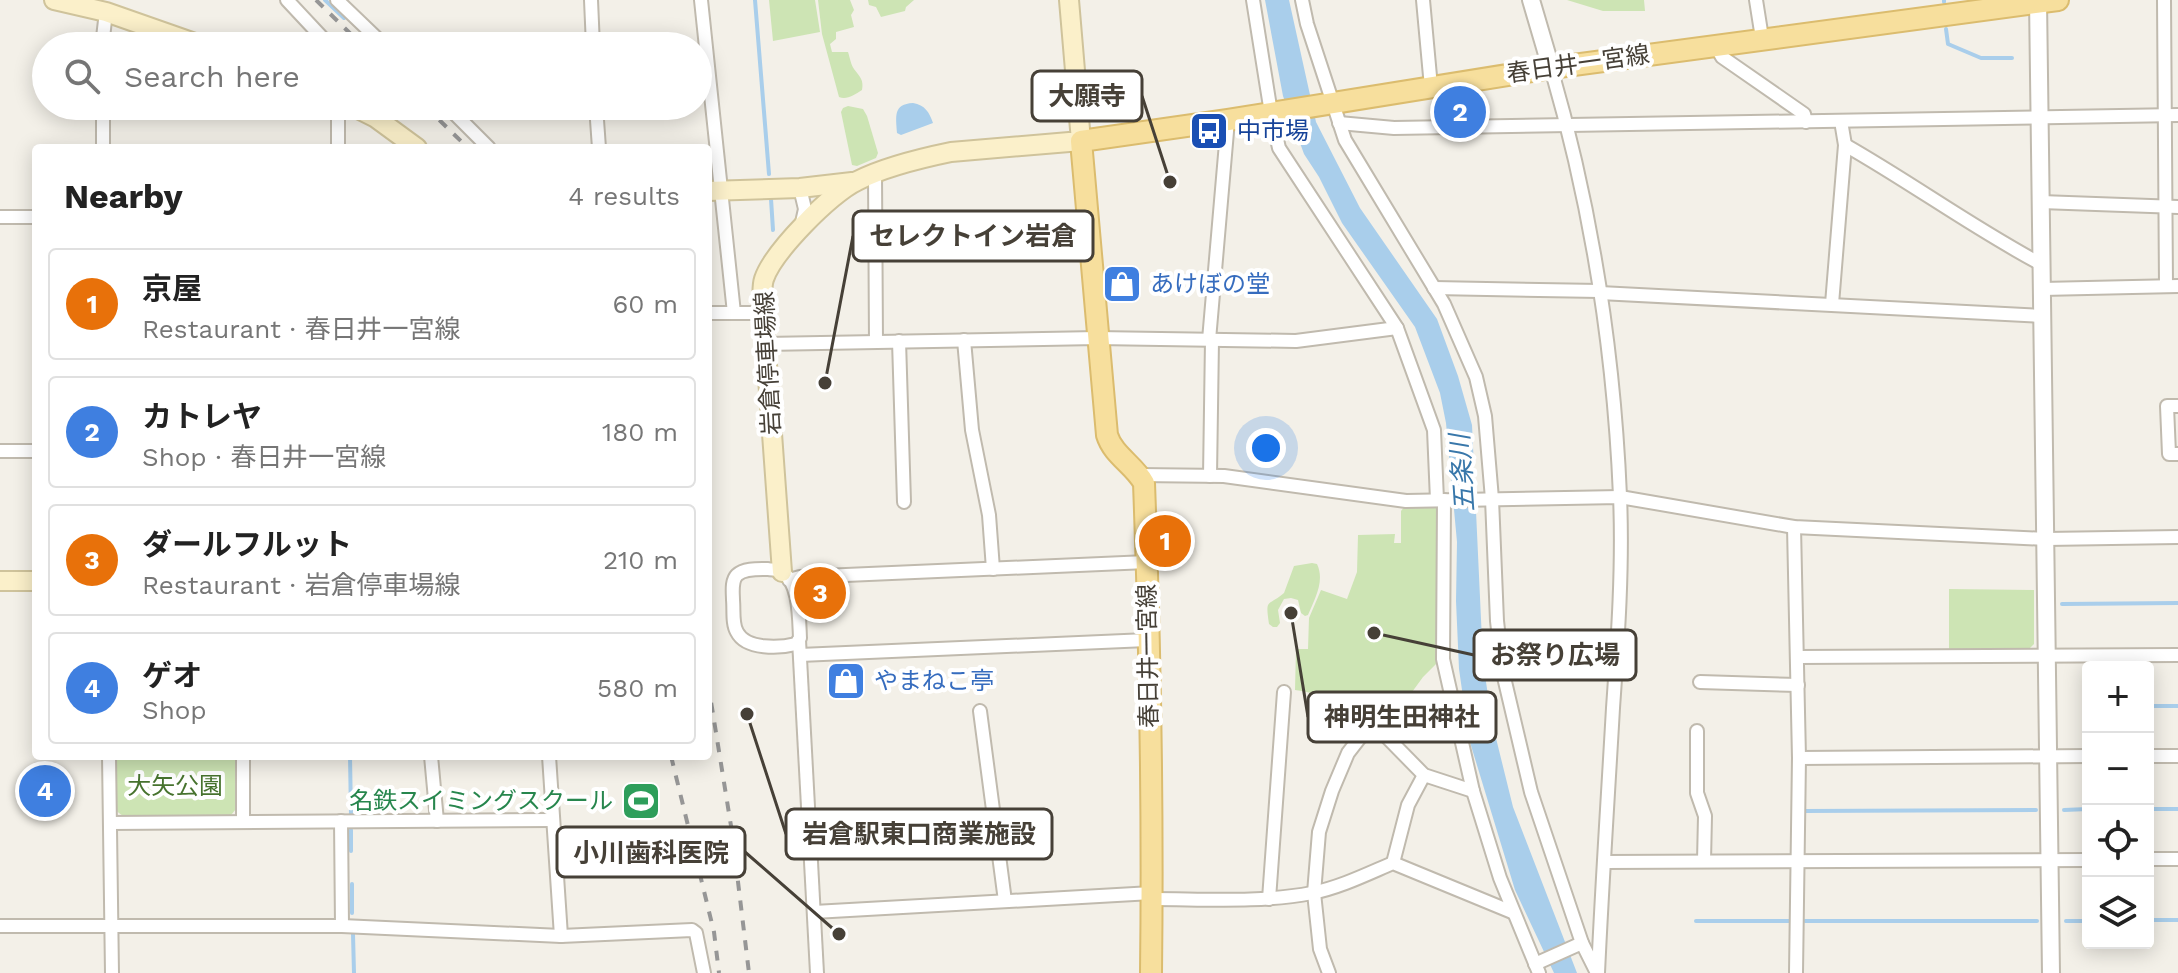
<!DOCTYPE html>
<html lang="en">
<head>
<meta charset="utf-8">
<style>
	:root { --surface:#fff; --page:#f6f6f6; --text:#222; --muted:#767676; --line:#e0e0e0; --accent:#ea4928 }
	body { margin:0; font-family:"Work Sans","Noto Sans JP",sans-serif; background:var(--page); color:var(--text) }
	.controls { position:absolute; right:24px; bottom:24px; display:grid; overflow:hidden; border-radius:8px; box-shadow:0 4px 20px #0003 }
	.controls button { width:72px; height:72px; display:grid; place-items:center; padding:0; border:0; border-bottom:2px solid var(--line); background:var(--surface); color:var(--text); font:40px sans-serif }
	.you { position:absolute; left:1266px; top:448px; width:28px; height:28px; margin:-20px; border:6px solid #fff; border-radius:50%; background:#1a73e8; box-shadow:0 0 0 12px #1a73e833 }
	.badge { display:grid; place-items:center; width:52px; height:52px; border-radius:50%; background:var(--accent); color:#fff; font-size:26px; font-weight:700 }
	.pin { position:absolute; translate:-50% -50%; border:4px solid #fff; box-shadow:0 2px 8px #0006 }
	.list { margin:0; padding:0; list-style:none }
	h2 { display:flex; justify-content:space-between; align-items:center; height:104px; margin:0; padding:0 32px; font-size:34px }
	h2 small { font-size:26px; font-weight:400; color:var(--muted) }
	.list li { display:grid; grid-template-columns:52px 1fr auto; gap:24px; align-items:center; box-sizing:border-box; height:112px; margin:0 16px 16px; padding:0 16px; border:2px solid var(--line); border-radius:8px }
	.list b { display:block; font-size:30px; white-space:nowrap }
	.list p { margin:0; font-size:26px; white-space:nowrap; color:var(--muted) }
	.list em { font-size:26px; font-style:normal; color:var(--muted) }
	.icon { flex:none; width:44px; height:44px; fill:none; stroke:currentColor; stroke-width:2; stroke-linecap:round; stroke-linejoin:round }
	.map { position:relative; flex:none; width:2178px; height:973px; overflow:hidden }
	.search { position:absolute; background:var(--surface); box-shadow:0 4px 20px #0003; left:32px; top:32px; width:680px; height:88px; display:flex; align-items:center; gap:20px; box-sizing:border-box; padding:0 28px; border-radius:44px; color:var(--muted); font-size:30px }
	.panel { position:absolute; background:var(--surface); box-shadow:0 4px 20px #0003; left:32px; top:144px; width:680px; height:616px; border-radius:8px }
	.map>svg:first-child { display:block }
	.green { fill:#cde4b4 }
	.water { fill:#a9ceeb }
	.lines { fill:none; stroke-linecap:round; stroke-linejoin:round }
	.stream { stroke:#a9ceeb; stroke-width:4 }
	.minor-casing { stroke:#c0baae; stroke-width:16 }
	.tertiary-casing { stroke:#c0baae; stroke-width:20 }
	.secondary-casing { stroke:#cfc39b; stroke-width:22 }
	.primary-casing { stroke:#dbbc6e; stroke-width:24 }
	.minor { stroke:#fff; stroke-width:12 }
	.tertiary { stroke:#fff; stroke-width:16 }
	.secondary { stroke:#fbf0ca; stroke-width:18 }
	.primary { stroke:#f7df9d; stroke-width:20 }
	.rail { stroke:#969696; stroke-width:4; stroke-dasharray:10 10; stroke-linecap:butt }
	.labels { text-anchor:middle; stroke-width:8; stroke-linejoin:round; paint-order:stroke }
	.street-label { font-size:24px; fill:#464037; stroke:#fff }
	.transit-label { font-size:24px; fill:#164399; stroke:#fff; text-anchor:start }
	.shop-label { font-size:24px; fill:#366cbe; stroke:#fff; text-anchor:start }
	.park-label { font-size:24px; fill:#47732e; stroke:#fff }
	.leisure-label { font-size:24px; fill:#27864d; stroke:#fff; text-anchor:end }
	.water-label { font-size:26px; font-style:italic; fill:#3877aa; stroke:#fff }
	.leader { fill:none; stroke:#464037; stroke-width:3 }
	.callout-dot { fill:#464037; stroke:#fff; stroke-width:3 }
	.callout { fill:#fff; stroke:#464037; stroke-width:3 }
	.callout-label { font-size:26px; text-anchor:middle; font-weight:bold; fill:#464037 }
</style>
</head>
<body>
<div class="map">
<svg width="2178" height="973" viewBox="0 0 2178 973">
	<rect width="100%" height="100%" fill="#f3f0e8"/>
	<g class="green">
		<polygon points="769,0 815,0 820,32 773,41"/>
		<path d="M 818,0 L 850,0 L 854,10 L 851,15 L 854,27 L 836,32 L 836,39 L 830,44 L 832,52 L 848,52 C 850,58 851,65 854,69 C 860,77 864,80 862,90 C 854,95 847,100 839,97 L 822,34 Z"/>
		<polygon points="868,0 914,0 906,7 905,11 881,17 876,7 869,5"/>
		<polygon points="1567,0 1644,0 1645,11 1603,11"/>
		<polygon points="848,106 863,109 867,116 878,153 876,158 857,166 852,165 841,112 843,108"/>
		<path d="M 1436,505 L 1440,511 L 1438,662 L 1423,677 L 1385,729 C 1367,711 1321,693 1295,690 L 1296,649 L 1308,649 L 1309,618 L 1321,590 L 1347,599 L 1357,572 L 1358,535 L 1395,534 L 1394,543 L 1401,543 L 1401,511 L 1405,506 Z"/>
		<path d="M 1312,563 L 1317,564 C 1325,581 1315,598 1308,615 L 1305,616 L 1301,613 L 1298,600 L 1291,598 L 1284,599 L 1278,610 L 1280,623 L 1277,627 L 1273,627 L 1269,624 C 1265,597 1268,607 1284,593 L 1294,566 Z"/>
		<polygon points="1949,589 2034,590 2034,644 2028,650 1949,650"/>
		<polygon points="114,756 235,756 236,809 231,815 123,816 115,810"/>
	</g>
	<g class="water">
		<polygon points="1265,0 1289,0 1316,122 1360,208 1437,319 1458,376 1472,425 1483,662 1492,722 1513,807 1577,973 1554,973 1515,890 1469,739 1459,669 1456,601 1457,542 1446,423 1440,393 1415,327 1342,223 1319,177 1304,154 1283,96"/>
		<path d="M 913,103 C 925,105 929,112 933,123 L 901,135 L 897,133 C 896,116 893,104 913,103 Z"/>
	</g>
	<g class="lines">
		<g class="stream">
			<polyline points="325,0 344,18"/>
			<polyline points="755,0 769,174"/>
			<polyline points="1944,0 1944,2"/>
			<polyline points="1946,29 1948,44 1981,58 2012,58"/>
			<polyline points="771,199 773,230"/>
			<polyline points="2062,604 2178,603"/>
			<polyline points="2150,706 2178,706"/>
			<polyline points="350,756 351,815"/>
			<polyline points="2148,809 2178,809"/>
			<polyline points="2064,810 2088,809"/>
			<polyline points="1804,811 2036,810"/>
			<polyline points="351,830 351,851"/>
			<polyline points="352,884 352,913"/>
			<polyline points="2148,920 2178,920"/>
			<polyline points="1696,921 1790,921"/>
			<polyline points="1805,921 2037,921"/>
			<polyline points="2066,921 2088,921"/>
			<polyline points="353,934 354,973"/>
		</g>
		<g class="minor-casing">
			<g id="minor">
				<polyline points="287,0 330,46"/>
				<polyline points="337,0 385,46"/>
				<polyline points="591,0 593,46"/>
				<polyline points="701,0 734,313"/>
				<polyline points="1253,0 1271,113 1279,148 1397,328 1434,430 1437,500"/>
				<polyline points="1302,0 1307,24 1345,140 1444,304 1476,377 1485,416 1492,499 1497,621 1503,673 1531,792 1582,943 1597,973"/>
				<polyline points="1423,0 1431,87"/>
				<polyline points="1756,0 1762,38"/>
				<polyline points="2164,0 2166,286"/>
				<polyline points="1715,45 1722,57 1804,114 1806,122"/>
				<polyline points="102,46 106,12"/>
				<path d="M 1551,68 C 1591,206 1614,353 1620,496 C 1623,567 1618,637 1613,708 C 1608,796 1602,885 1598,973"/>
				<polyline points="103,106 103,148"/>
				<polyline points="338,106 338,148"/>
				<polyline points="447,106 489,148"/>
				<polyline points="596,106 599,148"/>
				<polyline points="1339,123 1394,128 2178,115"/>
				<path d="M 1845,145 C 1912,183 1973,228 2041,264"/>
				<polyline points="875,174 876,342"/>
				<polyline points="800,188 805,209 801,227"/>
				<polyline points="2041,202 2178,207"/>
				<polyline points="0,217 36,217"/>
				<polyline points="1434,288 1600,291"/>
				<polyline points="2042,289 2178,286"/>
				<polyline points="1600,293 2042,316"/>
				<polyline points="1832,304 1845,145 1841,121"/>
				<polyline points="708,313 764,313"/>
				<polyline points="964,340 972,430 989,515 993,569"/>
				<polyline points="1209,340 1228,120"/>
				<polyline points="899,341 904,502"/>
				<polyline points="765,344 1097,338 1296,341 1397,328"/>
				<polyline points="2178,406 2167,406 2169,454 2178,454"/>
				<polyline points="0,451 36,451"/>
				<polyline points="1139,475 1224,476 1406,501 1620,497 1794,527 2046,539 2178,537"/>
				<polyline points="1210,476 1212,340"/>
				<polyline points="1444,500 1443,659 1473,791 1500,878 1539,973"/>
				<polyline points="1794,527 1799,758 1796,973"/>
				<path d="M 768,569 C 772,570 777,569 781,571 C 800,581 799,620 800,638 L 796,644 C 780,648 746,650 737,632 C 732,624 734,610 733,600 C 733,593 731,581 737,575 C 744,568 759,569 768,569 Z"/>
				<polyline points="789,580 800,577 1147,562"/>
				<polyline points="799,640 817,973"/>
				<polyline points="800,655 1147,640"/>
				<polyline points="1798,657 2178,655"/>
				<polyline points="1700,682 1798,685"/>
				<polyline points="980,711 1005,901"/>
				<polyline points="1697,731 1697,793 1705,816 1704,861"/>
				<polyline points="109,756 112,973"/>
				<polyline points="243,756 243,822"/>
				<polyline points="431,756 437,821"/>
				<polyline points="549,756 561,936"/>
				<polyline points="2148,756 2178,756"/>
				<polyline points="1799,758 2088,756"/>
				<polyline points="341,821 342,926"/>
				<polyline points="110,823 553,820"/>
				<polyline points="2148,859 2178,859"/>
				<polyline points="1604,862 2088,860"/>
				<polyline points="1393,863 1408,805 1424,775"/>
				<path d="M 1152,899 C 1205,899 1260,903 1312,893 C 1341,887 1367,874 1393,863 L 1512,912"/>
				<polyline points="1269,899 1284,692"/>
				<polyline points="814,912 1152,893"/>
				<polyline points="0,926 342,926 561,936 692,930 696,933 704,973"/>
				<polyline points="1535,964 1582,943"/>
				<polyline points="1329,973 1320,949 1314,893 1319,832 1332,791 1348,753 1372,722 1424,775 1473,791"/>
			</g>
		</g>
		<g class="tertiary-casing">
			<g id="tertiary">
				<polyline points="1531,0 1551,68"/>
				<polyline points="2038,0 2051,973"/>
			</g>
		</g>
		<g class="secondary-casing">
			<g id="secondary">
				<polyline points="54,0 106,12 203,46"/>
				<polyline points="352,106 376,118 417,148"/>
				<polyline points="708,191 800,188 852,182"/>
				<path d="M 782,572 L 763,309 C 763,299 761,288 764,279 C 773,252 831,193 857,181 C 884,167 922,158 951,152 L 1081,141 L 1069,0"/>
				<polyline points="0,581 36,581"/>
			</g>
		</g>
		<g class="primary-casing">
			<path id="primary" d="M 1151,973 C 1153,810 1150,646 1144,483 C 1134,465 1113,455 1107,435 L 1081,141 L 1228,120 L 1551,68 L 2058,0"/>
		</g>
		<use href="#minor" class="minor"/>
		<use href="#tertiary" class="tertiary"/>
		<use href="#secondary" class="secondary"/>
		<use href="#primary" class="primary"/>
		<g class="rail">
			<polyline points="316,0 363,46"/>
			<polyline points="425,106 468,148"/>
			<polyline points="708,683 732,832 749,973"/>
			<polyline points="671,756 714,932 719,973"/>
		</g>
	</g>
	<defs>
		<g id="bus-square" transform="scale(2)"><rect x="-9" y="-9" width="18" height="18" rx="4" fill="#1a4fb4" stroke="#fff"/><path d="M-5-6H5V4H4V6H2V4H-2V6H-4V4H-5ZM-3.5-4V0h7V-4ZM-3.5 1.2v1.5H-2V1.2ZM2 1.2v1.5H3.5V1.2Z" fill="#fff"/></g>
		<g id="shop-square" transform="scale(2)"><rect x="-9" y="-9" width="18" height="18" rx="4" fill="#3f7fe0" stroke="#fff"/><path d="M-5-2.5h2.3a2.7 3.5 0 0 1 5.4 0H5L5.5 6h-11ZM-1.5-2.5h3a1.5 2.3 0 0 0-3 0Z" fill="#fff"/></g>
		<g id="stadium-square" transform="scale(2)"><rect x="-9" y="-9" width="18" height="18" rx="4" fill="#2e9e5b" stroke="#fff"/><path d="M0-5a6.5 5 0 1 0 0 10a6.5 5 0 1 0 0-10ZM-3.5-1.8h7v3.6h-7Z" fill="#fff"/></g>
	</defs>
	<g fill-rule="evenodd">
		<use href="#bus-square" x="1209" y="131"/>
		<use href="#shop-square" x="1122" y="284"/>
		<use href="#shop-square" x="846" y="681"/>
		<use href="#stadium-square" x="641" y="801"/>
	</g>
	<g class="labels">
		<g class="street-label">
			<text transform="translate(1578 64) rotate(-8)" y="8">春日井一宮線</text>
			<text transform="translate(768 363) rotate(-93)" y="8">岩倉停車場線</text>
			<text transform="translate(1148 656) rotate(-91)" y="8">春日井一宮線</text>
		</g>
		<g class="transit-label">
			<text x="1237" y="139">中市場</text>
		</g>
		<g class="shop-label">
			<text x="1150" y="292">あけぼの堂</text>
			<text x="874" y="689">やまねこ亭</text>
		</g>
		<g class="park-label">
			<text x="175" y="794">大矢公園</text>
		</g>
		<g class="leisure-label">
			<text x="613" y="809">名鉄スイミングスクール</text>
		</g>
		<g class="water-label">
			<text transform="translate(1462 473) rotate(-94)" y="9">五条川</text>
		</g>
	</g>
	<path class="leader" d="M1170 182L1142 96M825 383L853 236M1374 633L1474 655M1291 613L1308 717M747 714L786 834M839 934L745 852"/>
	<g class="callout-dot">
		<circle cx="1170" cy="182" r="8"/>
		<circle cx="825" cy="383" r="8"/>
		<circle cx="1374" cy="633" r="8"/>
		<circle cx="1291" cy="613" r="8"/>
		<circle cx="747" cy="714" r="8"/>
		<circle cx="839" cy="934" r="8"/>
	</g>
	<g class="callout">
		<rect x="1032" y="71" width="110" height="50" rx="8"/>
		<rect x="853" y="211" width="240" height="50" rx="8"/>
		<rect x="1474" y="630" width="162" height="50" rx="8"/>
		<rect x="1308" y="692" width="188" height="50" rx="8"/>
		<rect x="786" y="809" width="266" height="50" rx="8"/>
		<rect x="557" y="827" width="188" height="50" rx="8"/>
	</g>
	<g class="callout-label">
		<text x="1087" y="105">大願寺</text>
		<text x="973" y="245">セレクトイン岩倉</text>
		<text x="1555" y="664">お祭り広場</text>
		<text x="1402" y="726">神明生田神社</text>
		<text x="919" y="843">岩倉駅東口商業施設</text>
		<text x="651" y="862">小川歯科医院</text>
	</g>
</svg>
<div class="controls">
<button>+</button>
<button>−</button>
<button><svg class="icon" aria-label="locate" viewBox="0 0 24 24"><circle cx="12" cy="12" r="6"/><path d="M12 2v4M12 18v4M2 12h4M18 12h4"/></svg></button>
<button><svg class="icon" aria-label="layers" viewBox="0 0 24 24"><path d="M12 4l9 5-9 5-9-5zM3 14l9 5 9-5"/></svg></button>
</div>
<div class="you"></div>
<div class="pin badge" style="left:1165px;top:541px;background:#e8710a">1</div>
<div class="pin badge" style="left:1460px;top:112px;background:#3f7fe0">2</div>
<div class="pin badge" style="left:820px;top:593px;background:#e8710a">3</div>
<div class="pin badge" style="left:45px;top:791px;background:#3f7fe0">4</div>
<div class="search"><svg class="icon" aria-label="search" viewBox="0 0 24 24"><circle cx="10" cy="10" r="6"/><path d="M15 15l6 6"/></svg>Search here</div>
<section class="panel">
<h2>Nearby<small>4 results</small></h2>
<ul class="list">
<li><span class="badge" style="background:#e8710a">1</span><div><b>京屋</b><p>Restaurant · 春日井一宮線</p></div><em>60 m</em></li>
<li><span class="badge" style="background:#3f7fe0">2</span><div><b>カトレヤ</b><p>Shop · 春日井一宮線</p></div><em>180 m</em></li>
<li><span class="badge" style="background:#e8710a">3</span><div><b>ダールフルット</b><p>Restaurant · 岩倉停車場線</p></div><em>210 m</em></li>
<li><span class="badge" style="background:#3f7fe0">4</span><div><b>ゲオ</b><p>Shop</p></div><em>580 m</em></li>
</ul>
</section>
</div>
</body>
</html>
